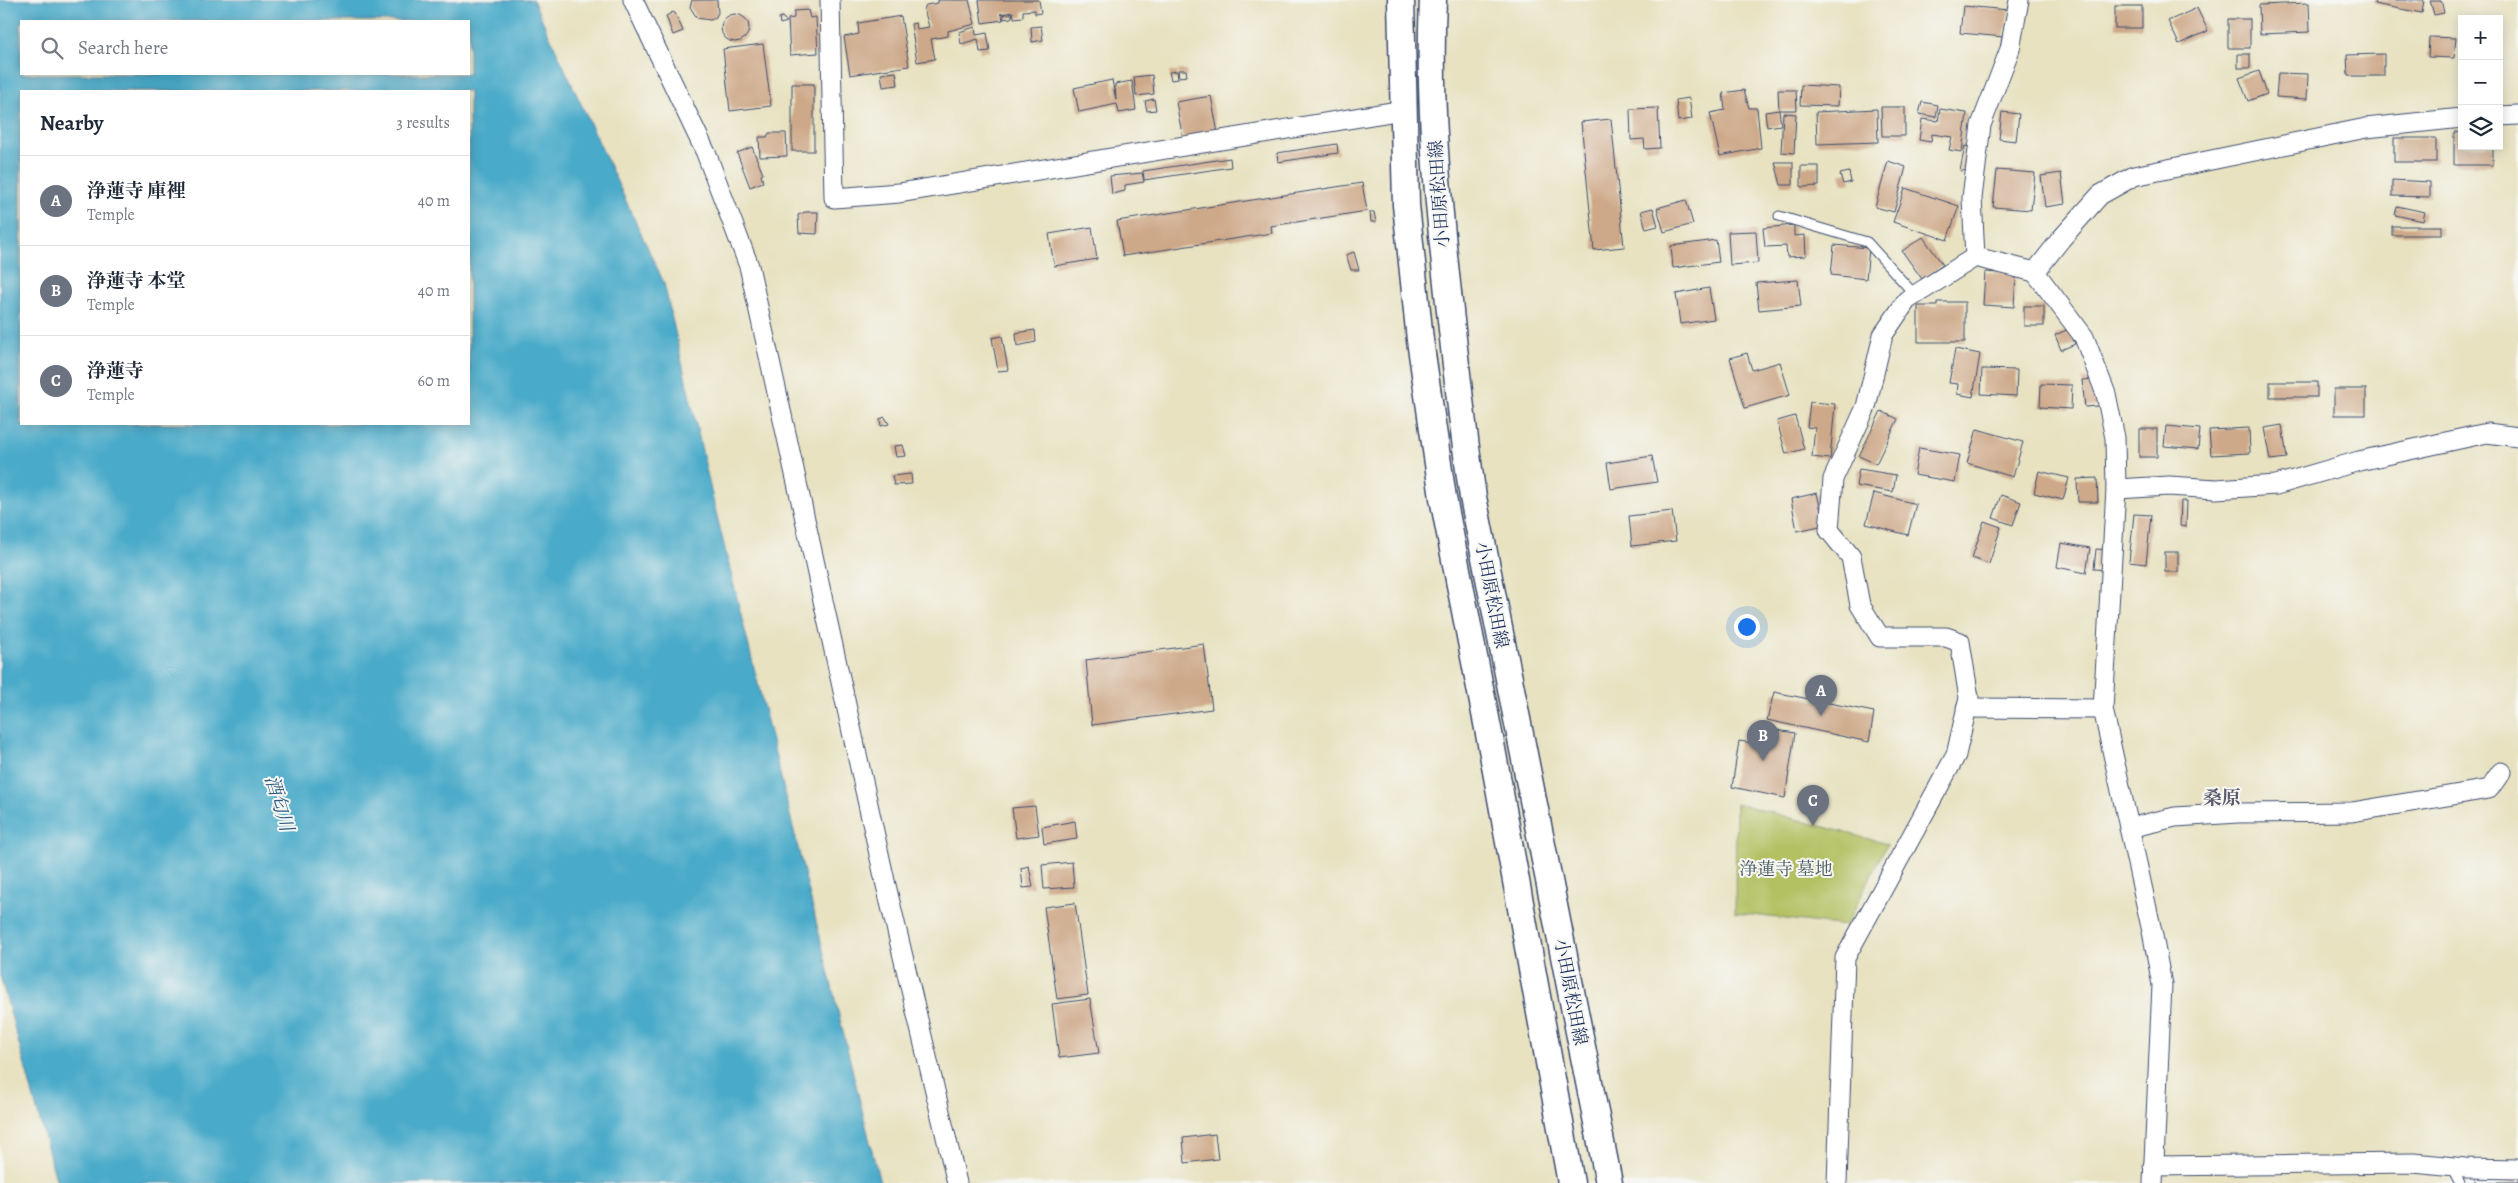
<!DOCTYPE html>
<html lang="en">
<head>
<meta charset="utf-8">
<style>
	:root { --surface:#fff; --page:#f2f2f3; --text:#1f2937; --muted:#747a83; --line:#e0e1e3; --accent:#0b8043 }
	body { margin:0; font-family:Alegreya,"Noto Serif JP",serif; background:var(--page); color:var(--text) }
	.controls { position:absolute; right:15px; top:15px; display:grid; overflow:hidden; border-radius:0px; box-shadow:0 2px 12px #0003 }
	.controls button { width:45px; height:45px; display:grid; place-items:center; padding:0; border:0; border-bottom:1px solid var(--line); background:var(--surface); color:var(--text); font:25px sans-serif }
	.you { position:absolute; left:1746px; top:626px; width:18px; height:18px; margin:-12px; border:4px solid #fff; border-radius:50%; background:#1a73e8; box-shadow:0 0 0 8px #1a73e833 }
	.badge { display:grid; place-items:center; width:32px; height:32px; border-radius:50%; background:var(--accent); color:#fff; font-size:16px; font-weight:700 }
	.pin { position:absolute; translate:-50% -41px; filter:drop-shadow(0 1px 2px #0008) }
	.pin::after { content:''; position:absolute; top:26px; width:18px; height:15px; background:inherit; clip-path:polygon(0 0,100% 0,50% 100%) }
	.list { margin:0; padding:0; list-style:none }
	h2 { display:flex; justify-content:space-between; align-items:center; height:65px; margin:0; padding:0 20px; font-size:21px }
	h2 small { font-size:16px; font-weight:400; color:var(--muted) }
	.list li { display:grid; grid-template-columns:32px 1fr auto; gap:15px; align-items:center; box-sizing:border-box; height:90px; padding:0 20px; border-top:1px solid var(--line) }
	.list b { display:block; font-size:19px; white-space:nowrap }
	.list p { margin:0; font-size:16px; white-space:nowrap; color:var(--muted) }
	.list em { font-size:16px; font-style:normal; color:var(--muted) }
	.icon { flex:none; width:28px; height:28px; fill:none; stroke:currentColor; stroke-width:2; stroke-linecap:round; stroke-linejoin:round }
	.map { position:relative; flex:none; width:2518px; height:1183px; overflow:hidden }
	.search { position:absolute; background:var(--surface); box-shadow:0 2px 12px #0003; left:20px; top:20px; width:450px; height:55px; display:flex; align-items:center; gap:12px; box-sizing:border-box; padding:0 18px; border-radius:0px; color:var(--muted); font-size:19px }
	.panel { position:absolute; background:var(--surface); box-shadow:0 2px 12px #0003; left:20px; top:90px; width:450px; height:335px; border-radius:0px }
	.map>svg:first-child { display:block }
	.green { fill:#b4c163; stroke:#687860 }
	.water { fill:#4aaac9; stroke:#326c94; fill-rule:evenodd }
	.building { fill:#cea989 }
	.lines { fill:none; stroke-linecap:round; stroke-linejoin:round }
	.lane-casing { stroke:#3a4a6d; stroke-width:11 }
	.street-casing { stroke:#3a4a6d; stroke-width:21 }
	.secondary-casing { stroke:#3a4a6d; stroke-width:29 }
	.lane { stroke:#fff; stroke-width:9 }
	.street { stroke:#fff; stroke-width:19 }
	.secondary { stroke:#fff; stroke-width:26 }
	.labels { text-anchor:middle; stroke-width:4; stroke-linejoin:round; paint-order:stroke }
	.street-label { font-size:18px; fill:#1b2f5e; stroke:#f6f6f2 }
	.park-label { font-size:18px; fill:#495b60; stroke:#f6f6f2 }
	.neighbourhood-label { font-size:19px; font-weight:bold; fill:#5a5a6d; stroke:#f6f6f2 }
	.water-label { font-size:19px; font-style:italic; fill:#2b5a83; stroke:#f6f6f2 }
</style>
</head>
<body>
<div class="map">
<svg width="2518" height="1183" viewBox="0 0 2518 1183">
	<rect width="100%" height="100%" fill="#f6f6f2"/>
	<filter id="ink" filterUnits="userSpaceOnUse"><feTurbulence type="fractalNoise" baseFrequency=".02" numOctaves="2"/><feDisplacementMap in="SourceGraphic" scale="10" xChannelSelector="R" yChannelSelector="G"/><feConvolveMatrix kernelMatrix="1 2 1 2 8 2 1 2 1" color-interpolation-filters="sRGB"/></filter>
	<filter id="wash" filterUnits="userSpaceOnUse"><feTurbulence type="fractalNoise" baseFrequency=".0096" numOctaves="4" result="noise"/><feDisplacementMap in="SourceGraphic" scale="20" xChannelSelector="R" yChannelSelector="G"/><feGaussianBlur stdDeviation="1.12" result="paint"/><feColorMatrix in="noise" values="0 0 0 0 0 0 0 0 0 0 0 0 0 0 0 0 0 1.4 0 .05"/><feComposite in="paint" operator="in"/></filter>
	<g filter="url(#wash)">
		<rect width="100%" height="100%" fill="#e8e2c1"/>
		<polygon class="green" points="1736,803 1887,844 1846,926 1735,913"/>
		<path class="water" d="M 0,0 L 533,0 L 664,283 L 715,508 L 880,1183 L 57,1183 L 0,975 ZM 21,21 L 469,21 L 469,74 L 21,74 ZM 21,91 L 469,91 L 469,424 L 21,424 Z"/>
		<g id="blocks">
			<g class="building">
				<polygon points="692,0 717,0 718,13 715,18 710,20 697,18 690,7"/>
				<polygon points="938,0 969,0 975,24 948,31 948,36 931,39 935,59 917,62 911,24 916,23 917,29 929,27 924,9 926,5 938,3"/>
				<polygon points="979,0 1039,0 1041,13 1035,14 1035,10 1023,11 1023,17 1014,18 1013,12 1000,14 1002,14 1003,20 982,23"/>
				<polygon points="2375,0 2424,0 2422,13 2374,4"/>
				<polygon points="2430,0 2441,0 2444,13 2434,15"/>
				<polygon points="2309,3 2310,32 2260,34 2259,5"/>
				<polygon points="1963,6 2009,10 2004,37 1960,33"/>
				<rect x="2115" y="6" width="27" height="22"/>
				<polygon points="2197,8 2208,31 2179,44 2168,21"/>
				<polygon points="808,10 810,18 816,17 818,53 790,55 788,19 794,18 794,11"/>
				<polygon points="673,12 675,13 683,31 673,35 666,16"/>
				<polygon points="1005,14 1013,14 1011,18 1003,19"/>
				<circle cx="735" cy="28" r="14"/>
				<polygon points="901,16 909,66 850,75 844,37 859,34 858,23"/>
				<polygon points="782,17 787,22 780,24 779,18"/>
				<rect x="2228" y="19" width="22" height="29"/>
				<polygon points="1041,26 1043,40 1032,42 1031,27"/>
				<polygon points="975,27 976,35 987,33 990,51 980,52 978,39 961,44 959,32"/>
				<polygon points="2429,37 2456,38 2454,58 2428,57"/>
				<polygon points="763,44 771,106 730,111 723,49"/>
				<rect x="2238" y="54" width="12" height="14"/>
				<polygon points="2384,54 2384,76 2348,76 2347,55"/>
				<polygon points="1178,70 1186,70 1187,76 1179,77"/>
				<polygon points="1177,71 1178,79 1171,80 1169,72"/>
				<polygon points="2259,71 2267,94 2248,101 2239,78"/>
				<polygon points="896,72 898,85 883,87 881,74"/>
				<polygon points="2278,73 2308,74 2307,99 2276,97"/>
				<polygon points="1152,75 1154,94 1136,96 1134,77"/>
				<polygon points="1112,80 1116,100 1115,84 1132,81 1136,110 1119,113 1117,104 1079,112 1074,88"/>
				<rect x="792" y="84" width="22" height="67"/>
				<polygon points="1801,85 1839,87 1838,106 1800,105"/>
				<polygon points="1744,90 1749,108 1757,108 1761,148 1720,156 1710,113 1725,110 1723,93"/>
				<polygon points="1778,90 1796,90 1797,110 1779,110"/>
				<polygon points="1211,96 1218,133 1183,139 1176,102"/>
				<polygon points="1689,98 1692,119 1678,121 1676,100"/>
				<polygon points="1154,99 1156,110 1147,111 1145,101"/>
				<polygon points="1922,102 1938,105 1936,117 1919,114"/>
				<polygon points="1881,107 1905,107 1905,136 1882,136"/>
				<polygon points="1658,108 1660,148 1645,149 1644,139 1631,140 1630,109"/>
				<polygon points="1877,109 1878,142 1817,144 1816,112"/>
				<polygon points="1940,109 1967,113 1962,152 1949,150 1952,137 1932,134 1931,142 1919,140 1922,119 1938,121"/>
				<polygon points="1779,110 1781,125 1767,127 1765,112"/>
				<polygon points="2002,112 2019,114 2016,141 1999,139"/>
				<polygon points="1783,113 1796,114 1794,153 1781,152"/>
				<polygon points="1611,119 1624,247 1594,250 1581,122"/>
				<polygon points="2454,132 2462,132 2462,146 2493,146 2493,165 2454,165"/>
				<polygon points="769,133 786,133 787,156 760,157 759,137 767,137"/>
				<rect x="2394" y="138" width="42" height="24"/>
				<polygon points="1337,144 1338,153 1278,162 1277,153"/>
				<polygon points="1965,146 1975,148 1971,170 1960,171"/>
				<polygon points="752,147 763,174 761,175 763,182 750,187 737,153"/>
				<polygon points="1230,158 1231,167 1144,180 1143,171"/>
				<polygon points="1888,161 1906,167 1894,212 1875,207"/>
				<polygon points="1775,162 1793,162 1793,185 1781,185"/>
				<polygon points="1801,166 1819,166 1819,186 1801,187"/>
				<polygon points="1997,170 2035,173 2031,210 1993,207"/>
				<polygon points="1849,172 1851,182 1843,184 1840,174"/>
				<polygon points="1142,173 1144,182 1125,185 1125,191 1112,194 1110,176"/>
				<polygon points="2061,173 2065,204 2045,207 2041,176"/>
				<polygon points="2392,180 2430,182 2430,197 2392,196"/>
				<polygon points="1362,183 1367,211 1271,226 1272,233 1123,256 1117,221"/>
				<polygon points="1905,188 1959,206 1947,240 1893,222"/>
				<polygon points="1686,200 1693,224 1664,232 1657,208"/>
				<polygon points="2397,206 2425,212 2423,221 2395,215"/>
				<polygon points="1653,208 1658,226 1646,229 1641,211"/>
				<polygon points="805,212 818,212 817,234 799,233 798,215"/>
				<polygon points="1370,212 1374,212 1376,222 1371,222"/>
				<polygon points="1794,225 1794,236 1805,235 1806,256 1787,257 1786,246 1765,247 1763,228"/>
				<rect x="2392" y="226" width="50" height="9"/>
				<polygon points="1092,227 1097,259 1054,266 1049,234"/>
				<polygon points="1756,231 1758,263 1730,265 1728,232"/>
				<polygon points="1923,237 1943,265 1922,279 1902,251"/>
				<polygon points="1716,240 1719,262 1673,268 1671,246"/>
				<polygon points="1834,245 1869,248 1866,279 1831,275"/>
				<polygon points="1354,252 1359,270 1351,270 1346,255"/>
				<polygon points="1985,272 2016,274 2014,307 1983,305"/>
				<polygon points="1798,280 1801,306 1759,310 1756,283"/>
				<polygon points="1709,288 1714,319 1680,324 1676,294"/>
				<polygon points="1937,302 1965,302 1965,342 1918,342 1918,306 1937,306"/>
				<rect x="2024" y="306" width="20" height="20"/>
				<polygon points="2069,329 2075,344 2061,350 2055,335"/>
				<polygon points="1035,330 1036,342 1017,346 1016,333"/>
				<polygon points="1002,336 1008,370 998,371 992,338"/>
				<polygon points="1955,349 1980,354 1973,397 1957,394 1958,384 1949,383"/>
				<polygon points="1747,353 1752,370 1780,362 1790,395 1745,408 1730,358"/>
				<polygon points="1982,369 2017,370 2016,396 1981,394"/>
				<polygon points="2097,379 2099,406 2085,407 2082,380"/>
				<rect x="2270" y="382" width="47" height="15"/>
				<polygon points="2041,384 2072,385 2071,409 2040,407"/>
				<rect x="2334" y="389" width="32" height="26"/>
				<polygon points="1810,402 1835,404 1830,459 1812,457 1815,428 1807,427"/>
				<polygon points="1881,411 1898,419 1876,464 1859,456"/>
				<polygon points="1795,416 1804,449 1786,454 1777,421"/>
				<polygon points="885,417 889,424 881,426 880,419"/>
				<polygon points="2282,425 2287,458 2270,460 2264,428"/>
				<polygon points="2166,426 2200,429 2198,449 2164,446"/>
				<polygon points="2249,428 2250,453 2211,455 2209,430"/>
				<polygon points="1977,429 2023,442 2013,477 1967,463"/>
				<rect x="2139" y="429" width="18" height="28"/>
				<polygon points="903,445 906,456 896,457 894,446"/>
				<polygon points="1919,448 1960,455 1955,482 1914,475"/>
				<polygon points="1652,456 1657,482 1611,489 1607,463"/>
				<polygon points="1859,469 1896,475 1893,492 1856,486"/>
				<polygon points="2039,471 2069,478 2063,500 2034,493"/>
				<polygon points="911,474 912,484 894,485 892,476"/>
				<polygon points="2097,478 2098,502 2078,502 2077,479"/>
				<polygon points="1817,493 1824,525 1797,531 1791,499"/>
				<polygon points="1874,493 1916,504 1908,535 1866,524"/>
				<polygon points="2001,495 2021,502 2013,525 1993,518"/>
				<polygon points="2181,501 2187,501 2186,527 2180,526"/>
				<polygon points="1672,511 1676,541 1632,546 1629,516"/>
				<polygon points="2134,514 2151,515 2146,564 2129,562"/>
				<polygon points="1984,521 2001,527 1989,564 1972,558"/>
				<polygon points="2061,543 2090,548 2086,573 2057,567"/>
				<polygon points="2096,549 2111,550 2109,570 2094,569"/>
				<rect x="2165" y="552" width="13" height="20"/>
				<polygon points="1204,644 1212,709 1092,725 1086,660"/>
				<polygon points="1774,692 1874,712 1869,742 1767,720"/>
				<polygon points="1771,729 1795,733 1785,798 1732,787 1739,741 1767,745"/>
				<polygon points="1035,806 1039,835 1016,838 1012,808"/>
				<polygon points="1075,821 1077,839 1044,844 1042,827"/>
				<polygon points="1072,862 1074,887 1044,889 1042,865"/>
				<polygon points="1029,866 1033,887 1023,888 1021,868"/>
				<polygon points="1075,903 1088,995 1057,999 1044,907"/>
				<polygon points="1090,999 1099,1053 1059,1058 1052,1004"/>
				<polygon points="1215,1134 1218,1159 1185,1163 1183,1138"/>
				<rect x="2475" y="1171" width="43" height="12"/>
			</g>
		</g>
	</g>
	<g filter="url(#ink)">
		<use href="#blocks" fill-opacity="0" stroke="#3a4a6d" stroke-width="1"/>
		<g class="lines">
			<g class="lane-casing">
				<g id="lane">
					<polyline points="1779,216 1867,242 1915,295"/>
					<polyline points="2451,1167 2459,1183"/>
				</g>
			</g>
			<g class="street-casing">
				<g id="street">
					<polyline points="633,0 706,153 749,266 885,881 957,1183"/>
					<polyline points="830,0 834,198 899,193 1403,110"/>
					<polyline points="2499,116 2518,115"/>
					<polyline points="2462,118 2366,128 2134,176 2100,195 2061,239 2035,272 2084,337 2106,394 2115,438 2116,489 2169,486 2216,489 2276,485 2359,461 2487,433 2518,437"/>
					<polyline points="1975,257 1972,198 1981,125 2010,49 2019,0"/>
					<polyline points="2116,489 2103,709 2153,936 2162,985 2153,1183"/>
					<polyline points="1966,708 2103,709"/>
					<polyline points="2129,828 2175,817 2238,813 2352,812 2489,789 2501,772"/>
					<polyline points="2153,1166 2414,1163 2465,1168 2518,1169"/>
					<polyline points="1837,1183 1845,958 1956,755 1969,698 1960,642 1946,637 1880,637 1860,605 1851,557 1829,530 1833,479 1866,407 1883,335 1907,300 1975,257 2035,272"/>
				</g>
			</g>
			<g class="secondary-casing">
				<g id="secondary">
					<polyline points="1401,0 1406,205 1420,340 1443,498 1492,749 1571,1183"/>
					<path d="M 1433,0 C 1428,101 1438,202 1449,302 C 1456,367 1463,432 1473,497 L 1609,1183"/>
				</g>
			</g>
			<use href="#lane" class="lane"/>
			<use href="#street" class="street"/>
			<use href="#secondary" class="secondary"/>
		</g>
	</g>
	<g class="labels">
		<g class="street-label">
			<text transform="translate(1439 194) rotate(-94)" y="6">小田原松田線</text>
			<text transform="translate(1492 595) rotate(79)" y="6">小田原松田線</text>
			<text transform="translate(1571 992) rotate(79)" y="6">小田原松田線</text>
		</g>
		<g class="park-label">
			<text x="1786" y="875">浄蓮寺 墓地</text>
		</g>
		<g class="neighbourhood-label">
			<text x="2222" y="804">桑原</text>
		</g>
		<g class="water-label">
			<text transform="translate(280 803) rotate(73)" y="7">酒匂川</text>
		</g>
	</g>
</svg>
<div class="controls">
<button>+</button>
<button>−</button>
<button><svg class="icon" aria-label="layers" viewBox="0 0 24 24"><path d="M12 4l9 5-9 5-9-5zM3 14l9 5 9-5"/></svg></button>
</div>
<div class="you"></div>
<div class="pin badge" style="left:1821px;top:716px;background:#6b7280">A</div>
<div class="pin badge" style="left:1763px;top:761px;background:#6b7280">B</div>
<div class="pin badge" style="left:1813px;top:826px;background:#6b7280">C</div>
<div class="search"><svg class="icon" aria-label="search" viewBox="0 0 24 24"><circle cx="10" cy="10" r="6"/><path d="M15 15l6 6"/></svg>Search here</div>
<section class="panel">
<h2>Nearby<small>3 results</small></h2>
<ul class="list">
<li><span class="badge" style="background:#6b7280">A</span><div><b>浄蓮寺 庫裡</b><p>Temple</p></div><em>40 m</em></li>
<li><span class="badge" style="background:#6b7280">B</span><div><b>浄蓮寺 本堂</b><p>Temple</p></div><em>40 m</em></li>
<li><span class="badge" style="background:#6b7280">C</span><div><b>浄蓮寺</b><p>Temple</p></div><em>60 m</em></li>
</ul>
</section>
</div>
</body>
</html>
